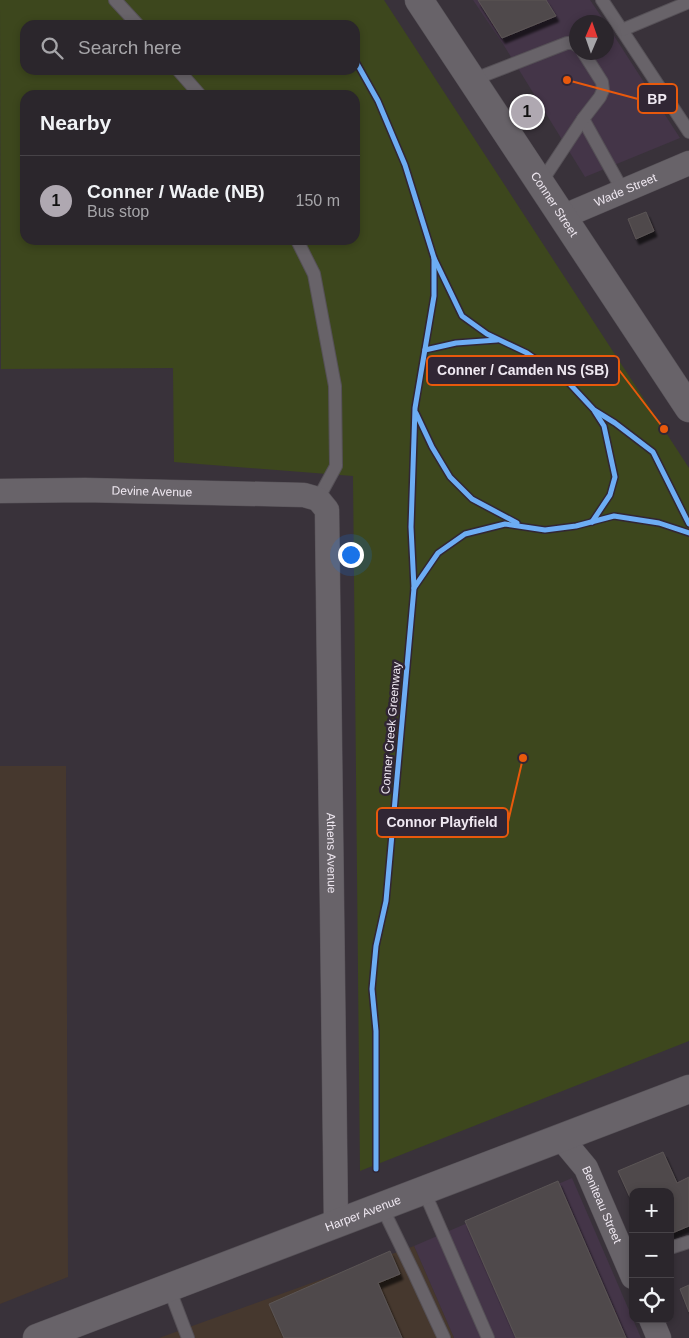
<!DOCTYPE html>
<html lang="en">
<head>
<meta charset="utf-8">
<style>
	:root { --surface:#2b262c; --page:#373238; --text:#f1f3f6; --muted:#a6a5a9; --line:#474348; --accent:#afa8b1 }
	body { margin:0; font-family:Arial,sans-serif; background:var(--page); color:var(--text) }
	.controls { position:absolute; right:15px; bottom:15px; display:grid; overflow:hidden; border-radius:10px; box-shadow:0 2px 8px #0003 }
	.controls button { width:45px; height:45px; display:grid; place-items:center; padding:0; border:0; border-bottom:1px solid var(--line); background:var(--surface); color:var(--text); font:25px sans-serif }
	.compass { position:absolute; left:569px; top:15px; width:45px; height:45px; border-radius:50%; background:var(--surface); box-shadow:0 2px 8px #0003; rotate:2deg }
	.you { position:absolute; left:350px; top:554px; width:18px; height:18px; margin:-12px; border:4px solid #fff; border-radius:50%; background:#1a73e8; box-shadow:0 0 0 8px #1a73e833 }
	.badge { display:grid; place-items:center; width:32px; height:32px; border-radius:50%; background:var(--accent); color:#111; font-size:16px; font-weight:700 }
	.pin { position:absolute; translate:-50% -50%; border:2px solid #fff; box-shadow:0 1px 5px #0006 }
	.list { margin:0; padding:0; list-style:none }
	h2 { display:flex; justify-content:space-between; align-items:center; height:65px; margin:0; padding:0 20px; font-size:21px }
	h2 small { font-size:16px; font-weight:400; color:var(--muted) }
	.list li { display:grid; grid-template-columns:32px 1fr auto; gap:15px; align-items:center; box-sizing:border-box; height:90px; padding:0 20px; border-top:1px solid var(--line) }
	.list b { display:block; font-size:19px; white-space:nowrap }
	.list p { margin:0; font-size:16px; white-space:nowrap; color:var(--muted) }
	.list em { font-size:16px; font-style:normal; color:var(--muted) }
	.icon { flex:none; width:28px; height:28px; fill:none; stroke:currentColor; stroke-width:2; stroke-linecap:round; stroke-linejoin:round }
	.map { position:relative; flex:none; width:689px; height:1338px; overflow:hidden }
	.search { position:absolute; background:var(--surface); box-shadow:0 2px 8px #0003; left:20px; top:20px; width:340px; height:55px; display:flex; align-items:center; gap:12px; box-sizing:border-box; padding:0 18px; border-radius:15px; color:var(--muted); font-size:19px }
	.panel { position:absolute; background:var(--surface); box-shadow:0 2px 8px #0003; left:20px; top:90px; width:340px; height:155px; border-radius:15px }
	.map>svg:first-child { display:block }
	.built { fill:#443548 }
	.industrial { fill:#46382e }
	.green { fill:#3d471d; fill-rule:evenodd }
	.building { fill:#504a4c; stroke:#5b5555; filter:url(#shadow) }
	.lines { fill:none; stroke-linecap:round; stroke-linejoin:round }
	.service-casing { stroke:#565157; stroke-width:14 }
	.minor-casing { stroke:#565157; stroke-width:25 }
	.secondary-casing { stroke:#565157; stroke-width:29 }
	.service { stroke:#686369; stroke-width:12 }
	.minor { stroke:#686369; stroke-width:24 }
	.secondary { stroke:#686369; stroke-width:28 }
	.cycleway-casing { stroke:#312634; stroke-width:8 }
	.cycleway { stroke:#6dadf4; stroke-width:5 }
	.labels { text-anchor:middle; stroke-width:5; stroke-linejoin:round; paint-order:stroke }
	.street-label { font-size:12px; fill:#efe8f1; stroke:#312634 }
	.leader { fill:none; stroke:#e8590c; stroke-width:2 }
	.callout-dot { fill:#e8590c; stroke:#312634; stroke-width:2 }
	.callout { fill:#312634; stroke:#e8590c; stroke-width:2 }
	.callout-label { font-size:14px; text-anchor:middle; font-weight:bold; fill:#efe8f1 }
</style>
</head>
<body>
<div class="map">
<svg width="689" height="1338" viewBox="0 0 689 1338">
	<defs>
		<filter id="shadow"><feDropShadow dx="3" dy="5.5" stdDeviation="1" flood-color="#0009"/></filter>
	</defs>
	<rect width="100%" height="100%" fill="#39323a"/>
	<g class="built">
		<polygon points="473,0 590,0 605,22 576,22 576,52 606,52 607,25 680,138 585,177 503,44"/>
		<polygon points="572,1178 641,1338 454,1338 414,1246"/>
	</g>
	<g class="industrial">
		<polygon points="0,766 66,766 68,1277 0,1304"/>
		<polygon points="414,1246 454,1338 159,1338"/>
	</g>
	<path class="green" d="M 0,0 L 384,0 L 689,468 L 689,1041 L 360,1171 L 353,476 L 174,462 L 173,368 L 1,369 ZM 25,25 L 355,25 L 355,70 L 25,70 ZM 25,95 L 355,95 L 355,240 L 25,240 Z"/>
	<g class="building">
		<polygon points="478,0 546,0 556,16 502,38"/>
		<polygon points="646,212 654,231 636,239 628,219"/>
		<polygon points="663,1152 677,1183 689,1177 689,1226 670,1234 670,1192 633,1192 633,1204 618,1171"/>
		<polygon points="558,1181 626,1338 516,1338 465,1221"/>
		<polygon points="390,1251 400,1274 378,1283 402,1338 284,1338 269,1304"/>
		<polygon points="689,1285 689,1312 680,1289"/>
	</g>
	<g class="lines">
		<g class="service-casing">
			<g id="service">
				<polyline points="115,0 138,25"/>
				<polyline points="602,0 689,132"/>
				<polyline points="622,30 689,2"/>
				<polyline points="178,70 200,95"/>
				<polyline points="472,80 567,43 573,43 576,45"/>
				<polyline points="583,119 623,191"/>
				<polyline points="540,184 583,119 600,97 603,90 602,82 583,52"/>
				<polyline points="297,240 314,274 335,386 336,466 318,499"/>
				<polyline points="424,1191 488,1338"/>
				<polyline points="382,1207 413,1271 444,1338"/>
				<polyline points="670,1248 689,1242"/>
				<polyline points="169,1288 188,1338"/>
			</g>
		</g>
		<g class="minor-casing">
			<g id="minor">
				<path id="s1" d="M 562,217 L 689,163"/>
				<path id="s2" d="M 0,491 L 85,490 L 304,495 L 318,499 L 327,510 L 336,1224"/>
				<path id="s3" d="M 561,1138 L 586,1168 L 633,1277"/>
				<polyline points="651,1319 659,1338"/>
			</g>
		</g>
		<g class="secondary-casing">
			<g id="secondary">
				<path id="s4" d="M 419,0 L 689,408"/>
				<path id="s5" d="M 37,1338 L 689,1089"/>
			</g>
		</g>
		<use href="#service" class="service"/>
		<use href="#minor" class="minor"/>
		<use href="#secondary" class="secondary"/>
		<g class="cycleway-casing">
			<g id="cycleway">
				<polyline points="355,60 378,101 405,165 434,258 462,316 487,334 527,353 567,381 594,410 615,423 653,452 689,524"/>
				<polyline points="425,350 456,343 497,340"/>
				<polyline points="416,413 432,447 450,477 472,499 517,523"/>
				<polyline points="592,522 610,495 615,477 604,426 595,412"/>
				<polyline points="414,588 438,553 465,534 505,524 545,530 576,526 614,516 659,523 689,533"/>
				<polyline points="376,1169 376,1031 372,989 376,946 386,901 414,588 411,527 415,408 434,296 434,258"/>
			</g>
		</g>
		<use href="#cycleway" class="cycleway"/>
	</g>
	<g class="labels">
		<g class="street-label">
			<text dy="4" stroke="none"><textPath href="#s1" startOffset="69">Wade Street</textPath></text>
			<text dy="4" stroke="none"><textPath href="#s4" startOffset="245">Conner Street</textPath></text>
			<text dy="4" stroke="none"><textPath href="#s2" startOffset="152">Devine Avenue</textPath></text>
			<text transform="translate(391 728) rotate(-85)" y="4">Conner Creek Greenway</text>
			<text dy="4" stroke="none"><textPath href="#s2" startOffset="676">Athens Avenue</textPath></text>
			<text dy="4" stroke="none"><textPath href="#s3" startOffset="79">Beniteau Street</textPath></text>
			<text dy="4" stroke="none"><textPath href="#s5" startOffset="349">Harper Avenue</textPath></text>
		</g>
	</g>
	<path class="leader" d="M567 80L638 99M664 429L619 370M523 758L508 822"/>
	<g class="callout-dot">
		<circle cx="567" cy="80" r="5"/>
		<circle cx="664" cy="429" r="5"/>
		<circle cx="523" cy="758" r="5"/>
	</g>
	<g class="callout">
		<rect x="638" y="84" width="39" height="29" rx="5"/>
		<rect x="427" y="356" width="192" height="29" rx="5"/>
		<rect x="377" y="808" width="131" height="29" rx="5"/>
	</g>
	<g class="callout-label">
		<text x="657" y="104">BP</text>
		<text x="523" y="375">Conner / Camden NS (SB)</text>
		<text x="442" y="827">Connor Playfield</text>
	</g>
</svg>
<div class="controls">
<button>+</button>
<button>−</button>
<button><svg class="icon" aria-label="locate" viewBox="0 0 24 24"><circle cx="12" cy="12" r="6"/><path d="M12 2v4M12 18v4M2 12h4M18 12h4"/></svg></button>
</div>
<svg class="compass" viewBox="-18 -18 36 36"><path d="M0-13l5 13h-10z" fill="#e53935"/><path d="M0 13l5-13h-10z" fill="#a6a5a9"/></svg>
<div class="you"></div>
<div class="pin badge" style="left:527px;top:112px">1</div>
<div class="search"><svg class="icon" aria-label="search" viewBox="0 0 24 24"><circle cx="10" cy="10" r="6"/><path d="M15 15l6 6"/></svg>Search here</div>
<section class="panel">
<h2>Nearby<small></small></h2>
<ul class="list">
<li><span class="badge">1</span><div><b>Conner / Wade (NB)</b><p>Bus stop</p></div><em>150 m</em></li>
</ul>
</section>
</div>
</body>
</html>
